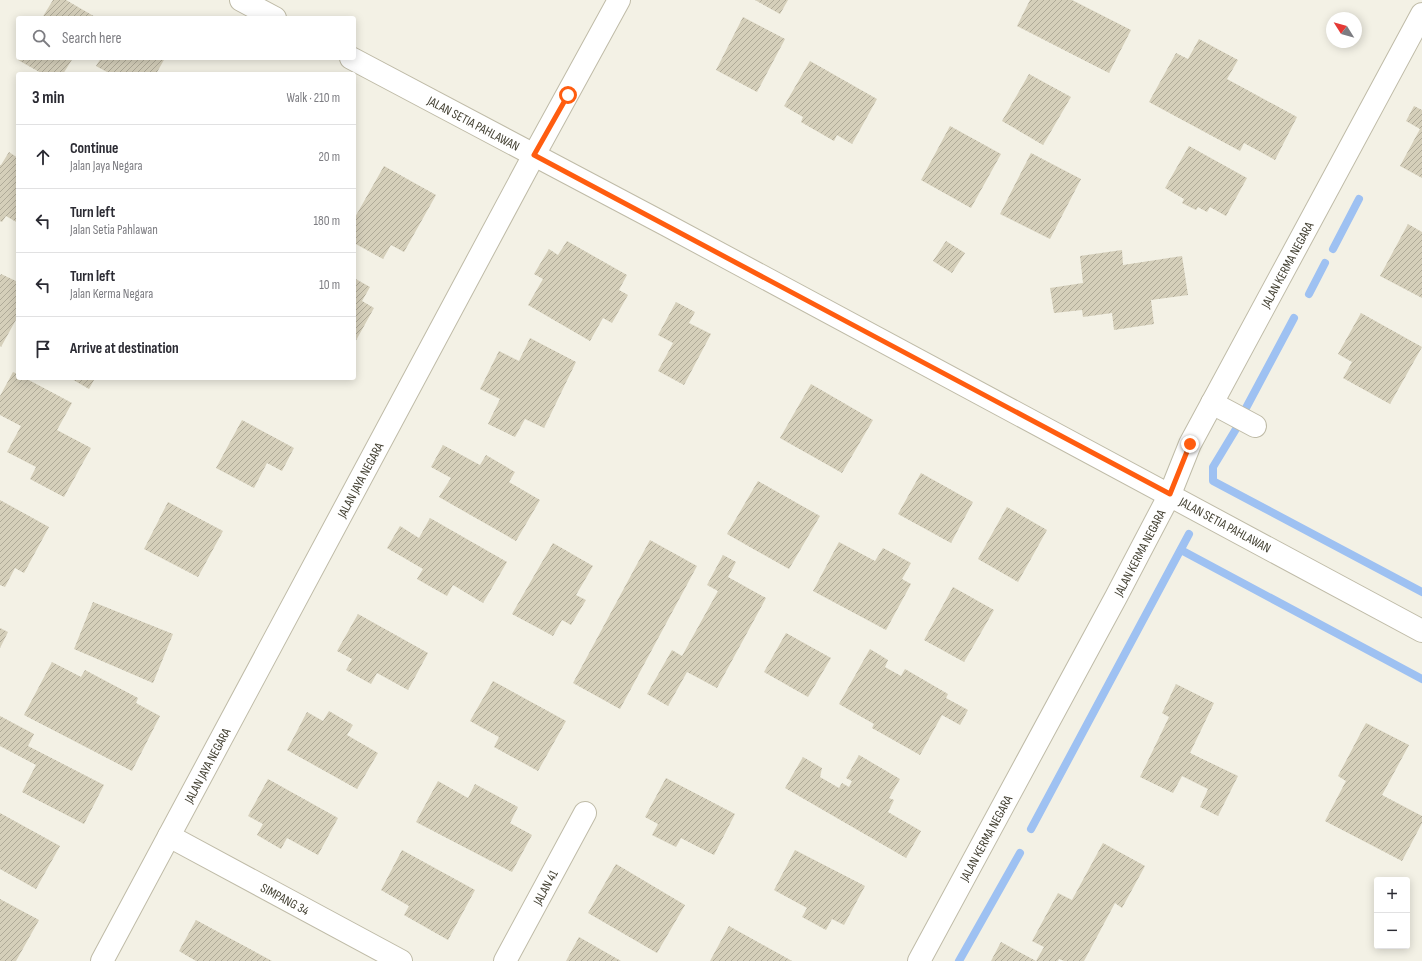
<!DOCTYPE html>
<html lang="en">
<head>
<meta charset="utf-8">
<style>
	:root { --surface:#fff; --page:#f2f2f3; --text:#2b2b33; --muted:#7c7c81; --line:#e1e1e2 }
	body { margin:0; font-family:"Sofia Sans Condensed",sans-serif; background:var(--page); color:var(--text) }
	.controls { position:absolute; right:12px; bottom:12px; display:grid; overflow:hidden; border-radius:4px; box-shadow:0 2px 10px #0003 }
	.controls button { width:36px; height:36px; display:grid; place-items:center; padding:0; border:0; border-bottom:1px solid var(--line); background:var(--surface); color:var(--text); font:20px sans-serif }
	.compass { position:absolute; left:1326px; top:12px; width:36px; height:36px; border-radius:50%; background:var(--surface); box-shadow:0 2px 10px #0003; rotate:307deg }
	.stop { position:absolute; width:12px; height:12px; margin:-9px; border:3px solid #ff5d10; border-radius:50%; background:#fff }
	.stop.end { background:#ff5d10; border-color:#fff; box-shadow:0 1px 4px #0008 }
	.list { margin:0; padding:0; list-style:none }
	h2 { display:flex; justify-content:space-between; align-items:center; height:52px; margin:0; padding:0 16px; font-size:17px }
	h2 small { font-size:13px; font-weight:400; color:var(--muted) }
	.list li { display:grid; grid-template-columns:26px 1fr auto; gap:12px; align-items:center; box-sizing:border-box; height:64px; padding:0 16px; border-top:1px solid var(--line) }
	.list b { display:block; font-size:15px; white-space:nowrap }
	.list p { margin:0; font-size:13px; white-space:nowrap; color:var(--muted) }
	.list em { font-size:13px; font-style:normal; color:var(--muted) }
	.icon { flex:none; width:22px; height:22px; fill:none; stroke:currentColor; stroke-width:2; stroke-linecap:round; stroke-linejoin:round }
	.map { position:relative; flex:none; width:1422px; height:961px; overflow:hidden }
	.search { position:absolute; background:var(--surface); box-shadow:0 2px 10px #0003; left:16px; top:16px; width:340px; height:44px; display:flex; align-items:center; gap:10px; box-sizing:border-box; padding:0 14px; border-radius:4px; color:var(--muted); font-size:15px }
	.panel { position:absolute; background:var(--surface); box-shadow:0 2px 10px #0003; left:16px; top:72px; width:340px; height:308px; border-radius:4px }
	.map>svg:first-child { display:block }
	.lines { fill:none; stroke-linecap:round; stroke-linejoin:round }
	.stream { stroke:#9ec1f2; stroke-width:8 }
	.building { fill:url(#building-hatch) }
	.minor-casing { stroke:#bfbba7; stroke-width:24 }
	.minor { stroke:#fff; stroke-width:22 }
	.route { stroke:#ff5d10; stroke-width:5 }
	.labels { text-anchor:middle; stroke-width:3; stroke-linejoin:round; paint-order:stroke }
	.street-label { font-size:13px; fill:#454234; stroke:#fff }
</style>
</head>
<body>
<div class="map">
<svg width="1422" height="961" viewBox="0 0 1422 961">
	<defs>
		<pattern id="building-hatch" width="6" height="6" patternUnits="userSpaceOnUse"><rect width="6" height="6" fill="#d5cfba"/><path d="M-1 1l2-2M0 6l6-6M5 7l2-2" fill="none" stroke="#afaa98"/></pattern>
	</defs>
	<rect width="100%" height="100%" fill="#f3f1e5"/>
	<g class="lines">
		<g class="stream">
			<polyline points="1333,249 1359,199"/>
			<polyline points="1309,294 1325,263"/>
			<polyline points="1246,408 1294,318"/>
			<polyline points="1236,429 1213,467 1213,481 1422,592"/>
			<polyline points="1181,550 1422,679"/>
			<polyline points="1031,829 1189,534"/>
			<polyline points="959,961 1020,853"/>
		</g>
	</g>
	<g class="building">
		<polygon points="53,0 66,0 97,18 42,18"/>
		<polygon points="755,0 788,0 780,14"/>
		<polygon points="1030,0 1072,0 1131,30 1109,73 1017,26"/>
		<polygon points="743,17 785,39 757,92 716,70"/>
		<polygon points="1199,39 1238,60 1227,79 1297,117 1275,160 1244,143 1240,151 1149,102 1176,53 1188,59"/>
		<polygon points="19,58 73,58 63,74 43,74 18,60"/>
		<polygon points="101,58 165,58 156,74 106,74 107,72 96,66"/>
		<polygon points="810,61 877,99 852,144 837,135 834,141 801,122 803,117 784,106"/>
		<polygon points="1029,74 1071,97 1043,145 1002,121"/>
		<polygon points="1414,106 1422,110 1422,178 1400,166 1420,129 1406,121"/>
		<polygon points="950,126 1001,154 971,208 921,180"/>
		<polygon points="1189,146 1247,178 1226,216 1210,207 1207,212 1198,207 1196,210 1182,203 1184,199 1165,188"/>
		<polygon points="9,152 18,158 18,223 6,216 2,222 0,221 0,165 1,165"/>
		<polygon points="1031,153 1081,179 1050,239 1000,214"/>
		<polygon points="384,166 436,195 404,252 391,245 383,259 354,243 354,219"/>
		<polygon points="1408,224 1422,232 1422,298 1380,276"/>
		<polygon points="567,241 627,275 619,290 628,295 612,323 603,318 590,341 528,305 543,279 534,274 549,249 558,255"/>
		<polygon points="946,241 965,253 952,273 933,261"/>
		<polygon points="1122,250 1123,265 1182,256 1188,295 1151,300 1154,324 1114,330 1112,313 1083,317 1082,310 1054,313 1050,288 1083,283 1080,256"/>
		<polygon points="1,274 18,282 18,316 1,347 0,346 0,276"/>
		<polygon points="354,278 370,287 362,301 374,308 354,344"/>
		<polygon points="676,302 695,312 689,323 711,334 684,385 658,371 673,343 658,335"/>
		<polygon points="1361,313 1422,347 1390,404 1343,378 1352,362 1338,354"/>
		<polygon points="530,338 576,362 544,428 525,419 515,437 488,424 500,399 480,389 499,351 519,361"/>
		<polygon points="13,372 18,374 18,378 25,378 72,403 57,430 91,448 64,497 30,479 36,467 7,452 21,426 0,415 0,396"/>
		<polygon points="70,378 95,378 89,389"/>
		<polygon points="811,384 873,420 842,473 780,438"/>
		<polygon points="242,420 294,448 282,471 267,463 254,488 216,468"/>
		<polygon points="443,445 480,465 486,455 515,472 509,482 540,500 516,541 439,497 451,478 431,467"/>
		<polygon points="921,473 973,502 951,543 898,514"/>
		<polygon points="758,481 820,516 789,569 727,534"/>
		<polygon points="0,500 49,527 24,573 15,568 5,587 0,585"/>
		<polygon points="168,502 223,531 198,577 144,549"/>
		<polygon points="1007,507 1047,530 1018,582 978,559"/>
		<polygon points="430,518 507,562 483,603 453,585 447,596 417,579 423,569 387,548 400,526 419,538"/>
		<polygon points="650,540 697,566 620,709 573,683"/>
		<polygon points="839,542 875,561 883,548 911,563 902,579 911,584 886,630 813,591"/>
		<polygon points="553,543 593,566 576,595 586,600 571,625 562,620 553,636 512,614"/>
		<polygon points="723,555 736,562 728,577 766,598 717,688 687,672 668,706 647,694 672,650 682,656 718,591 707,585"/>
		<polygon points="953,587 994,610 964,662 924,640"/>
		<polygon points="93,602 173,634 153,683 74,649"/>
		<polygon points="358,614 428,653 408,690 377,673 371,684 346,670 352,659 337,651"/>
		<polygon points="0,628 8,632 0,648"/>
		<polygon points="786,633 831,658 808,697 764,672"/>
		<polygon points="870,649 888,660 885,667 901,676 905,669 948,694 946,698 968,710 960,725 942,715 920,755 872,728 874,724 839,704"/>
		<polygon points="52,662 81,677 85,670 138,698 136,703 160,716 132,771 24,715"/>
		<polygon points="493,681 566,721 538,771 494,747 499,737 470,721"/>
		<polygon points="1176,684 1214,703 1190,753 1238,776 1218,816 1200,807 1208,789 1182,776 1173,793 1140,777 1169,717 1162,713"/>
		<polygon points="329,711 353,725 347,735 378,753 357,789 287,750 307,712 323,721"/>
		<polygon points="0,716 34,734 28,746 104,785 84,824 22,792 36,765 0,746"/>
		<polygon points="1366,723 1409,745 1382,795 1422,816 1422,823 1402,861 1325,821 1346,781 1338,776"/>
		<polygon points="859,755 900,779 889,798 894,800 888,812 921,831 906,858 785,788 803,757 822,768 820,777 839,788 842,783 849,787 852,781 846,778"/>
		<polygon points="666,778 735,814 714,855 681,838 676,847 652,835 658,824 645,817"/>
		<polygon points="268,779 338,818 318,855 287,838 281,849 257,835 263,824 248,816"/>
		<polygon points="438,781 468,798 475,784 518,807 510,823 532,835 512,872 416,822"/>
		<polygon points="0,813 60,846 36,889 0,869"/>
		<polygon points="1103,843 1145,866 1122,908 1115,903 1084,961 1064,961 1059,959 1058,961 991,961 1001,942 1036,961 1044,947 1032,941 1058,893 1072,900"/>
		<polygon points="402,850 475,890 448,940 404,915 409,906 381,890"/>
		<polygon points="795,850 865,886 844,925 832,919 826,930 802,917 807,908 774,890"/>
		<polygon points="616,864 685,905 657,953 588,913"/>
		<polygon points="0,899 39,920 16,961 0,961"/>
		<polygon points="196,920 272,961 196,961 179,951"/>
		<polygon points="729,926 792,961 710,961"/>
		<polygon points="579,937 621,961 566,961"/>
	</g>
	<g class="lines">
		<g class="minor-casing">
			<g id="minor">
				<polyline points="241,0 275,18"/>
				<path id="s1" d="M 351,58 C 709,247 1066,437 1422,631"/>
				<polyline points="1212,403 1255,426"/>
				<path id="s2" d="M 169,836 L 401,961"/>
				<path id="s3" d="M 102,961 L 534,155 L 619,0"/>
				<path id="s4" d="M 505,961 L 585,813"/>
				<path id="s5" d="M 919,961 L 1116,597 L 1170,494 L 1190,444 L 1422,14"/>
			</g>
		</g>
		<use href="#minor" class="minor"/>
	</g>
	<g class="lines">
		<polyline class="route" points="568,95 534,155 1170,494 1190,444"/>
	</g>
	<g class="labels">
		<g class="street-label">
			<text dy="5" stroke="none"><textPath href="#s1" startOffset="139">JALAN SETIA PAHLAWAN</textPath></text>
			<text dy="5" stroke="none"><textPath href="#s5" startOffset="788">JALAN KERMA NEGARA</textPath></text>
			<text dy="5" stroke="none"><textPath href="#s3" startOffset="546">JALAN JAYA NEGARA</textPath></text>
			<text dy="5" stroke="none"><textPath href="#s1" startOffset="991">JALAN SETIA PAHLAWAN</textPath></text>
			<text dy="5" stroke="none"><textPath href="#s5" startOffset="464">JALAN KERMA NEGARA</textPath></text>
			<text dy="5" stroke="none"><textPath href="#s3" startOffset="222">JALAN JAYA NEGARA</textPath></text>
			<text dy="5" stroke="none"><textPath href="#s5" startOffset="140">JALAN KERMA NEGARA</textPath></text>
			<text dy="5" stroke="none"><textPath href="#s4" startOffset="84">JALAN 41</textPath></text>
			<text dy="5" stroke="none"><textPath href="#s2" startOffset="132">SIMPANG 34</textPath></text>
		</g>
	</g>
</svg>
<div class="controls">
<button>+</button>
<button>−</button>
</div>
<svg class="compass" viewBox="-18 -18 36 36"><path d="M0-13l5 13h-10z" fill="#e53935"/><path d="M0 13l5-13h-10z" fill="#7c7c81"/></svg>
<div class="stop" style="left:568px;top:95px"></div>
<div class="stop end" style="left:1190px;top:444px"></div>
<div class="search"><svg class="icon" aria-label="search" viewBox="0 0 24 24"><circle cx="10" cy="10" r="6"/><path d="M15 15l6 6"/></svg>Search here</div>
<section class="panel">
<h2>3 min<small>Walk · 210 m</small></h2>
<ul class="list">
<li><svg class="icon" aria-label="ahead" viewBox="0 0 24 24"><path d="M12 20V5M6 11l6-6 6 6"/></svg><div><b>Continue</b><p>Jalan Jaya Negara</p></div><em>20 m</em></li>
<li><svg class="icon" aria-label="left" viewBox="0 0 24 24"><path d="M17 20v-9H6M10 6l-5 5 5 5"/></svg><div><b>Turn left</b><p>Jalan Setia Pahlawan</p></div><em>180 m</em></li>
<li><svg class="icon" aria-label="left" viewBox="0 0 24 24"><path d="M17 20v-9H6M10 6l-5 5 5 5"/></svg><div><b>Turn left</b><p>Jalan Kerma Negara</p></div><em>10 m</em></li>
<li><svg class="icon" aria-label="arrive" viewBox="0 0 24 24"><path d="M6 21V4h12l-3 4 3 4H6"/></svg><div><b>Arrive at destination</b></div></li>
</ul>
</section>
</div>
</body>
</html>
